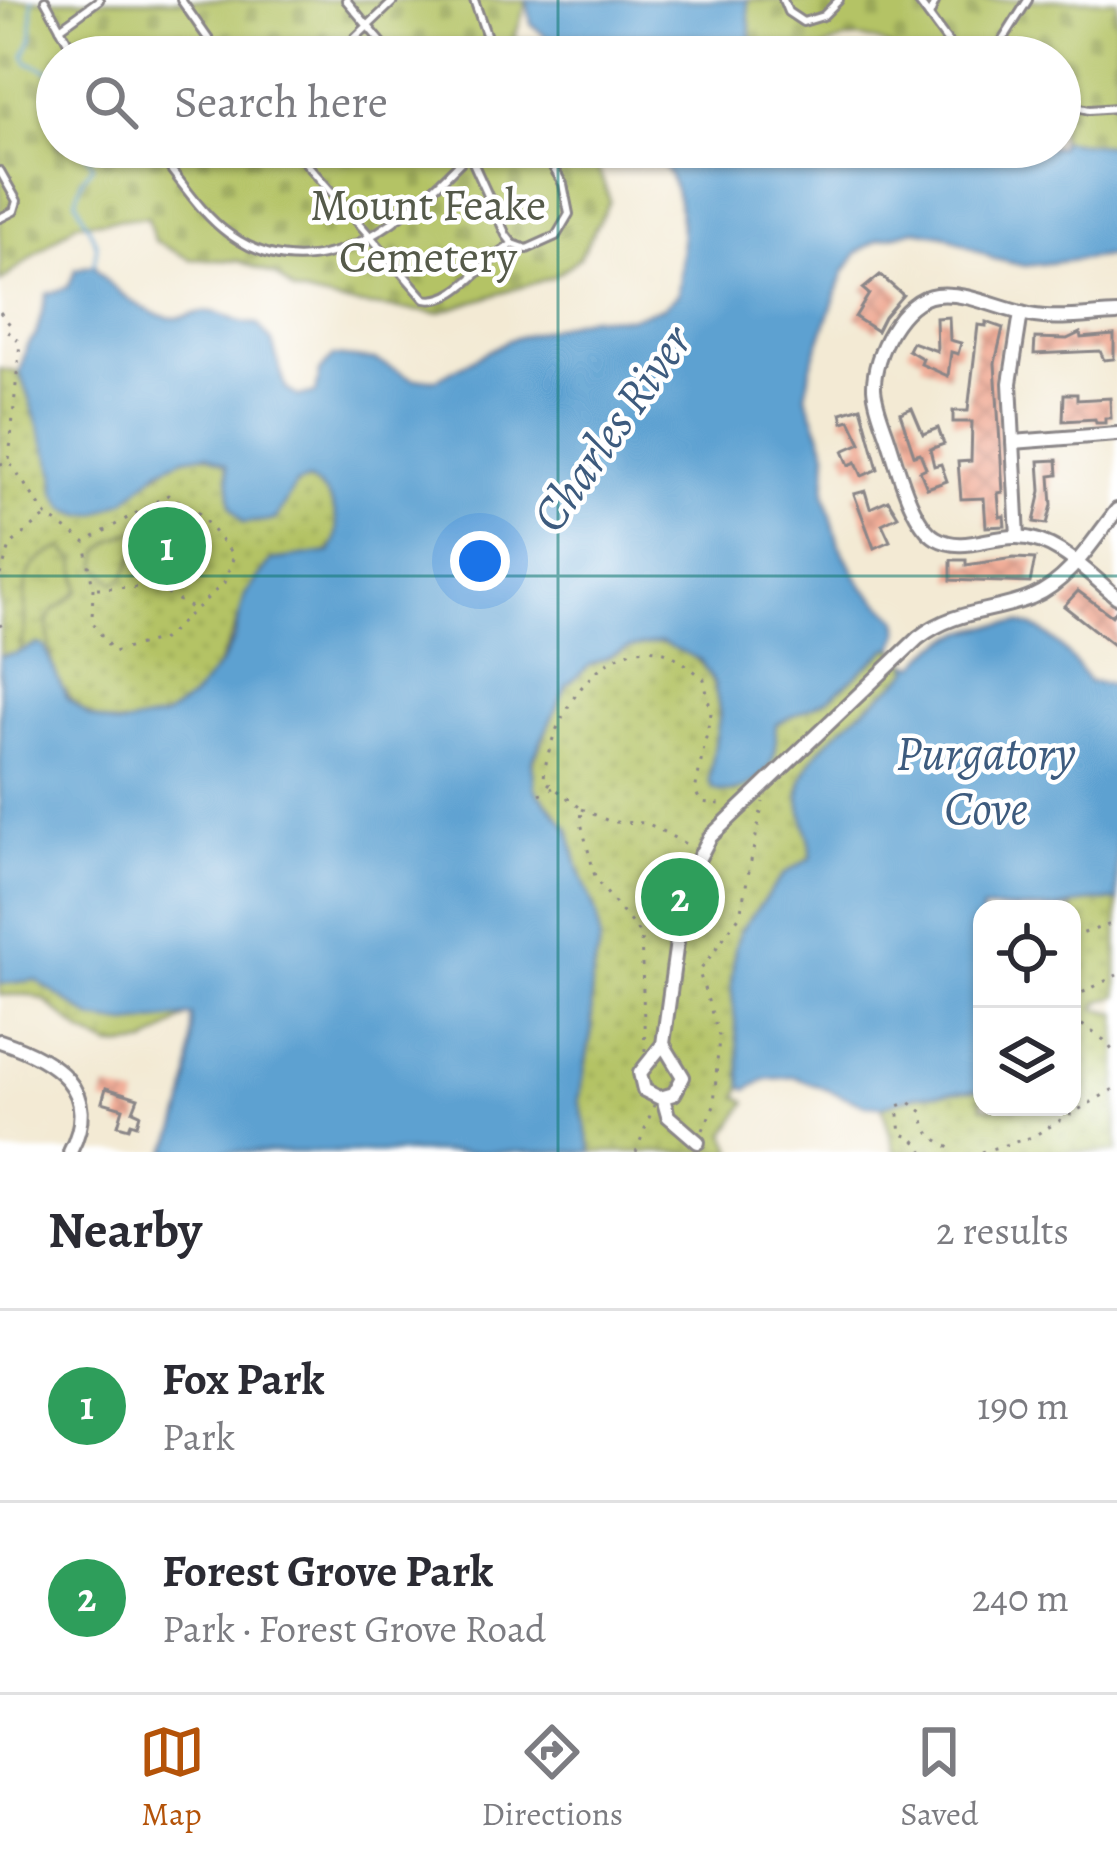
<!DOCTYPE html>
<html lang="en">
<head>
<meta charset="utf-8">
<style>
	:root { --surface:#fff; --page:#f7f7f7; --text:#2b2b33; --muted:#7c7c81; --line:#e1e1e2; --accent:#b45309 }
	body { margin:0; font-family:Alegreya,serif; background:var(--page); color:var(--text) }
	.controls { position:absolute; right:36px; bottom:36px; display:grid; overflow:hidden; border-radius:24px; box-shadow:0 3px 9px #0004 }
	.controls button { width:108px; height:108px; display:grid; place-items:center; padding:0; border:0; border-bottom:3px solid var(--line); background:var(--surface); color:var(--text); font:60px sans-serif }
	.you { position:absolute; left:480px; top:561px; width:42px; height:42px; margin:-30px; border:9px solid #fff; border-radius:50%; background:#1a73e8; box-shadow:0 0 0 18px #1a73e833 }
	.badge { display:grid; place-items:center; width:78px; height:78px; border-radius:50%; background:var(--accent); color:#fff; font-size:39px; font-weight:700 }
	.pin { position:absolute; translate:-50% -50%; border:6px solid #fff; box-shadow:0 3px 12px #0006 }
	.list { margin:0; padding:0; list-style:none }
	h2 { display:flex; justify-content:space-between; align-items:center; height:156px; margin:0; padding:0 48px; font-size:51px }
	h2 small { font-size:39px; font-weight:400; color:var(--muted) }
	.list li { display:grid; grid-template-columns:78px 1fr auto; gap:36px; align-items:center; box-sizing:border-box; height:192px; padding:0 48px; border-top:3px solid var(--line) }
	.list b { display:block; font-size:45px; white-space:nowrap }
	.list p { margin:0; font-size:39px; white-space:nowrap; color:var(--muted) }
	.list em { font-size:39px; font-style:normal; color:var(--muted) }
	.icon { flex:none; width:66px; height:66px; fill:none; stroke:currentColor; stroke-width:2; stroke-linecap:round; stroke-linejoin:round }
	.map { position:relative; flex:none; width:1117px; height:1152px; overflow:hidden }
	.search { position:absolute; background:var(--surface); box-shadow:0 3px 9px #0004; left:36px; right:36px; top:36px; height:132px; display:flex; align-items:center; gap:30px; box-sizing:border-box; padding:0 42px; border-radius:66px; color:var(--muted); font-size:45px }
	.sheet { height:540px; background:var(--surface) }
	nav { display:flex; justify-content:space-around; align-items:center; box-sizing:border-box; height:168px; border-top:3px solid var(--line); background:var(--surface); font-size:33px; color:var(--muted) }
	nav a { display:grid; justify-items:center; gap:6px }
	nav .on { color:var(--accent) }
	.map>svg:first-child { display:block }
	.green { fill:url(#green-dots); stroke:#6b7250; stroke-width:3 }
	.wetland { fill:url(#wetland-marsh); stroke:#6b7250; stroke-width:3 }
	.cemetery { fill:url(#cemetery-stones); stroke:#6b7250; stroke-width:3 }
	.water { fill:#5da1d1; stroke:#406286; stroke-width:3 }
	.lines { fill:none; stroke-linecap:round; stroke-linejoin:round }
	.stream { stroke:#5da1d1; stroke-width:3 }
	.building { fill:url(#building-cross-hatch) }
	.service-casing { stroke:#8a8688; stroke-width:12 }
	.minor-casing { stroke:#8a8688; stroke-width:18 }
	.path { stroke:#8a8688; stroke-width:3; stroke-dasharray:3 9; stroke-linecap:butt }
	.service { stroke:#fff; stroke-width:6 }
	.minor { stroke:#fff; stroke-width:12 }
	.grid { fill:none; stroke:#0f766e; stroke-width:3; stroke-opacity:0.55 }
	.labels { text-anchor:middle; stroke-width:9; stroke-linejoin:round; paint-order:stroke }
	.park-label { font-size:45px; fill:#555a4a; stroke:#fff }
	.water-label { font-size:48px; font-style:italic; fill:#3d5b7e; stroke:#fff }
</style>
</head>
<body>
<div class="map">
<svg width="1117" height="1152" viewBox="0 0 1117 1152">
	<defs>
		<pattern id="green-dots" width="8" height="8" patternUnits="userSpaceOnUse" patternTransform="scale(3)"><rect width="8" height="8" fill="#b4c365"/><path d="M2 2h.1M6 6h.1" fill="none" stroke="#9aa759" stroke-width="1.8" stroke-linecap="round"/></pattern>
		<pattern id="wetland-marsh" width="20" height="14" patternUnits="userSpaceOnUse" patternTransform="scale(3)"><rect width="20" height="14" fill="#b4c365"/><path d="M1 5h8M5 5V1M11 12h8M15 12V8" fill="none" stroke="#9aa759"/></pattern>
		<pattern id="cemetery-stones" width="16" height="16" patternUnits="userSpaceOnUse" patternTransform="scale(3)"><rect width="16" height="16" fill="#b4c365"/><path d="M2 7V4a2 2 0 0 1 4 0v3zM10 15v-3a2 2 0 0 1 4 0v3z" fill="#9aa759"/></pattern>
		<pattern id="building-cross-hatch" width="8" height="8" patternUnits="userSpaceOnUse" patternTransform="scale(3)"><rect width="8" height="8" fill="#f1ae99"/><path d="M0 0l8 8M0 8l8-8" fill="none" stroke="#ce9585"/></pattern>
	</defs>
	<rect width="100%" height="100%" fill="#fff"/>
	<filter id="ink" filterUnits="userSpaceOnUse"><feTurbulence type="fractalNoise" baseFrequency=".00833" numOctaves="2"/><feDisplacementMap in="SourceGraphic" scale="24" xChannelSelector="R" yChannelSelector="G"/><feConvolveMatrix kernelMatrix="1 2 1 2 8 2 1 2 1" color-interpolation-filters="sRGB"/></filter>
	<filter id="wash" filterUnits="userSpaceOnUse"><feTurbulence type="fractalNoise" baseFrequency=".004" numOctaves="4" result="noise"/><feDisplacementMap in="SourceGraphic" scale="48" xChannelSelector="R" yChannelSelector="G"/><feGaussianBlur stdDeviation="2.7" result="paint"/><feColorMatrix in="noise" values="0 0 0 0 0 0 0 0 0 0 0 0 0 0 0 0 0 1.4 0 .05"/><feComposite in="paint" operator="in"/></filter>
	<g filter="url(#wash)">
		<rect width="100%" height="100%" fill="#f3ead4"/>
		<g class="green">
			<path d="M 0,369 L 20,373 L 55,474 L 54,484 L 82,515 C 133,515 178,424 227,465 L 231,506 L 243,523 L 276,519 L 292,489 L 302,480 C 332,485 342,521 334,548 L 322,555 L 272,560 C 233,605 238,652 193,697 C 145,745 58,729 50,656 L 0,656 Z"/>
			<path d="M 644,642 C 722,642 730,715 709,773 L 734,793 C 772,776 772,758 776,724 L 830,698 L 887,649 L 894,648 L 909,664 L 910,670 C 880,701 799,747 800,794 C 800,816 813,837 811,858 L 784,874 L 740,931 L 735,948 L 731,984 L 740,1051 L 742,1086 L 738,1096 L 747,1102 L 726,1134 L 734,1152 L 592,1152 L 579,1100 L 592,1029 L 591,982 L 600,943 L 597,916 L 556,812 L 535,789 L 530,769 L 566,685 L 590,665 Z"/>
			<polygon points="1090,901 1117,901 1117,996 1101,1001 1095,1008 1117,1013 1117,1152 895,1152 882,1106 917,1095 982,1089 982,1107 1072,1107 1072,909 1058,909"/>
		</g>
		<g class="wetland">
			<polygon points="136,530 153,530 155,538 135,555 123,579 115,583 98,567 100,552 113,540"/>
			<path d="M 62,548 L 75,560 L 79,590 C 70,602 56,606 51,614 C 46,621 48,633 49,641 C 53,683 67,702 102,724 L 186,1017 L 146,1044 L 111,1047 L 83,1033 L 44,1000 L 30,995 L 0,995 L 0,656 L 15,660 C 41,615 0,570 62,548 Z"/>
		</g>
		<g class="cemetery">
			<polygon points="0,0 527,0 515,37 529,57 57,57 57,147 590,147 610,201 579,258 554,277 437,313 343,303 294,292 277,276 239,261 190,259 154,241 148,217 76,223 0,282"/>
			<path d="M 747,0 L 1117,0 L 1117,146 L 1060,141 L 1060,57 L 902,57 C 878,33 838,32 815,57 L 753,57 Z"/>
		</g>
		<g class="water">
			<polygon points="527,0 747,0 753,57 570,57 531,24"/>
			<path d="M 1060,141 L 1117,146 L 1117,255 L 1025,266 L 994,259 L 944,235 L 915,230 L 877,240 L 857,253 L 844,272 L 810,368 L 806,396 L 827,451 L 825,494 L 839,545 L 863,587 L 898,619 L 900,632 L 894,648 L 887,649 L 830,698 L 776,724 C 774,733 778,742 775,753 C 767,779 739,799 713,789 L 709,781 L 720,713 L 714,683 L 700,660 L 661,642 L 628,648 L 590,665 L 567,685 L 532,761 L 535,789 L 569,829 L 578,867 L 597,916 L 600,943 L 591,982 L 592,1029 L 579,1100 L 592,1152 L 166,1152 C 188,1112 193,1060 192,1016 L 128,1024 L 93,1019 L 36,980 L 0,984 L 0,656 L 16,654 L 37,644 L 44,646 L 66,697 L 89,716 L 118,726 L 164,717 L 191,699 L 221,663 L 234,639 L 245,595 L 272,560 L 330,552 C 345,528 334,491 308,480 L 296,484 L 275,520 L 243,523 L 231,506 L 227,465 L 207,454 L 184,458 L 159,470 L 126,500 L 97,514 L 82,515 L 66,509 L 55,492 L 55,474 L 20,373 L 27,345 L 36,335 L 47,294 L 68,287 L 76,269 L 94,265 C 105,286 149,317 174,318 C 188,319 198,310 211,312 C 232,314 230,324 257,324 L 272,342 L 286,389 L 299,397 L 316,393 L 320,372 L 333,356 L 375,360 L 414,379 L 437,379 L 509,340 L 589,317 L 629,318 L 664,307 L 678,294 C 684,249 688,176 646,147 L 1060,147 Z"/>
			<path d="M 1019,623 C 1050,628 1071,657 1089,682 L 1117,685 L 1117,901 L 1090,901 L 1058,909 L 982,909 L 982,1089 L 917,1095 L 882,1106 L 866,1105 L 795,1077 L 766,1079 L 748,1089 L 742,1086 L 731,984 L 735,948 L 740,931 L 784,874 L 811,858 C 813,836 799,817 800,794 C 802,744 878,704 910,670 L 909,664 L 917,665 C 945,632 978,626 1019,623 Z"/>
		</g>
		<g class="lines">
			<g class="stream">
				<polyline points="32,0 32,38 24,55 28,62 57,74"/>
				<polyline points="83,147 93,165 82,179 76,200 97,245 94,265"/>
			</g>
		</g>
		<g id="blocks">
			<g class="building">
				<polygon points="880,275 903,295 884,317 877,331 855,317 869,294 863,289"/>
				<polygon points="949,317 950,340 961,343 958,354 951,352 948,376 921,364 923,359 908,350 912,342 937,351 936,318"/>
				<polygon points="986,322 1003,328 995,363 1003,492 998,493 1000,517 1004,516 1005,526 986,527 984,498 961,499 958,462 971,461 972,422 953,422 953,411 968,411 978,325 986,326"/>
				<polygon points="1080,333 1081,338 1114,335 1114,359 1104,360 1100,351 1034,354 1035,338 1067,339"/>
				<polygon points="1064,394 1077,394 1077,400 1110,398 1111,418 1105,418 1105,423 1096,423 1095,419 1063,421"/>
				<polygon points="861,407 878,469 862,476 856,462 849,465 843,451 861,443 850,420 843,422 841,413"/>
				<polygon points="912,408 923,434 938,428 944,444 930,449 934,466 941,464 947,481 927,488 920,471 926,468 920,453 914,455 900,413"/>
				<polygon points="1057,460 1058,475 1050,476 1052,505 1047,524 1034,522 1041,491 1039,461"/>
				<polygon points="865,491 870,508 888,500 898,516 882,524 890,541 874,548 854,494"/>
				<polygon points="1014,558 1035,559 1030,583 951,580 951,560 966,560 966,565"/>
				<polygon points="1078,591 1112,616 1117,609 1117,648 1064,606"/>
				<polygon points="106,1088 138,1098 133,1111 140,1114 137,1125 131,1123 129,1128 118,1125 123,1108 102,1102"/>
			</g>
		</g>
	</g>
	<g filter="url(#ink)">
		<use href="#blocks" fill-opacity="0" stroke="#8a8688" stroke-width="3"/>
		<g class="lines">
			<g class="service-casing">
				<g id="service">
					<polyline points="45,0 76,57"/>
					<polyline points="181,0 221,57"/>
					<polyline points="346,0 394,57"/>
					<polyline points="474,0 494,57"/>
					<polyline points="783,0 788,12 803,22 823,16 839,0"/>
					<polyline points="917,0 959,57"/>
					<polyline points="929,16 936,0"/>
					<polyline points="60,28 99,0"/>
					<polyline points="335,57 395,0"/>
					<polyline points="992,57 1028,0"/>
					<polyline points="1060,103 1089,110 1117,108"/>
					<polyline points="152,147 161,157 175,147"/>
					<path d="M 292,147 L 425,299 C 456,306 486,258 513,244"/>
					<polyline points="466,147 506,235 513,244 527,249 556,236 569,214 563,184 541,147"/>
					<path d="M 161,157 C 182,182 202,215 229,234 C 322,301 413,212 475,147"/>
					<polyline points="0,171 17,201 14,211 0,218"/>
				</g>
			</g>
			<g class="minor-casing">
				<g id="minor">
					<path d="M 1117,314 C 1090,315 1061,320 1035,316 C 1003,311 968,291 936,295 C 901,299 873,355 874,388 C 875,403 881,418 886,432 C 896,460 910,523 936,538 C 962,553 989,536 1017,537 C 1057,538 1088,573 1117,597"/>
					<polyline points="1013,442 1117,434"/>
					<polyline points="1018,537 1010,383 1021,313"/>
					<path d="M 0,1041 C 54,1059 103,1089 70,1152"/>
					<path d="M 663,1044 L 683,1077 L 674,1094 L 660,1098 L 644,1090 L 640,1073 L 663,1044 L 682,905 L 689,877 L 710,837 L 918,638 C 957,608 991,614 1032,597 C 1070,581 1093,540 1117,510"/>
					<polyline points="663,1098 668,1116 698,1142"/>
				</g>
			</g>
			<g class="path">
				<polyline points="0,312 12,327 8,334 20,342 9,460"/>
				<polyline points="0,464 9,462 47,516 85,542 93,588 92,621 113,652 163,639 224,583 234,556 197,511 168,495 85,542"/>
				<polyline points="0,575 11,544 45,517"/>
				<polyline points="97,588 156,587 195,610"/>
				<polyline points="0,624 5,635"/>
				<polyline points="540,794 553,788"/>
				<polyline points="582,809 611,822 647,823 693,848"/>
				<polyline points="1072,937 1117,922"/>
				<polyline points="1072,998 1117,975"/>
				<polyline points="1072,1018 1104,1040 1117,1056"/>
				<path d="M 645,1051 L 641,935 L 596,880 L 581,823 L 582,809 L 544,780 C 546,729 594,641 656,650 C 673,652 690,668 704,679 L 711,713 L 695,791 L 701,802 L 728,805"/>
				<polyline points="703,1130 714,1105 719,1036 699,972 740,915 763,802"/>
				<polyline points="636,1152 654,1105"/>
				<path d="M 924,1152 L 912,1137 L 901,1134 L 898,1106 L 909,1102 L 923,1112 C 926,1143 937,1135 954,1152"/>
				<polyline points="981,1152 1032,1137 1117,1087"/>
			</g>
			<use href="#service" class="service"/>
			<use href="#minor" class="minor"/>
		</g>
	</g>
	<path class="grid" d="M 558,0 L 558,57M 558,147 L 558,1152M 0,576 L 1117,576"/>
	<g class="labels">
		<g class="park-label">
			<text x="428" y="220">Mount Feake<tspan x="428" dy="52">Cemetery</tspan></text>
		</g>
		<g class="water-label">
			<text transform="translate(611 428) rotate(-55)" y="17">Charles River</text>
			<text x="986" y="769">Purgatory<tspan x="986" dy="55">Cove</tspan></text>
		</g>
	</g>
</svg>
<div class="controls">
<button><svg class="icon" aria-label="locate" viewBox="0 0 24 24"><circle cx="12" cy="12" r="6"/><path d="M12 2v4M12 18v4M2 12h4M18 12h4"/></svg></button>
<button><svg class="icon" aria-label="layers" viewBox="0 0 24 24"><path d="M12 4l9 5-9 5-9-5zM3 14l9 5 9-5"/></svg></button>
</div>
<div class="you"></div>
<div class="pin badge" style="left:167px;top:546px;background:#2e9e5b">1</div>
<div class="pin badge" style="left:680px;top:897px;background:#2e9e5b">2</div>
<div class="search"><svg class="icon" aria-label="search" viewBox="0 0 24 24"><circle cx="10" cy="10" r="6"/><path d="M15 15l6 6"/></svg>Search here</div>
</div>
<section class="sheet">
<h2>Nearby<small>2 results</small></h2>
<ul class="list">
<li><span class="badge" style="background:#2e9e5b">1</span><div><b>Fox Park</b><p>Park</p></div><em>190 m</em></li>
<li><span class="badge" style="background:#2e9e5b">2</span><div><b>Forest Grove Park</b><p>Park · Forest Grove Road</p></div><em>240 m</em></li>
</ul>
</section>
<nav>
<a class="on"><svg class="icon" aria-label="map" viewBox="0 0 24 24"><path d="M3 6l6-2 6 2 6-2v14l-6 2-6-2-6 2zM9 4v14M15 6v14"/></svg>Map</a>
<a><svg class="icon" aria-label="directions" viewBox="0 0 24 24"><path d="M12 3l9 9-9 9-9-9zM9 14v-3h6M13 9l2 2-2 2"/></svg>Directions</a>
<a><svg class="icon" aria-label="saved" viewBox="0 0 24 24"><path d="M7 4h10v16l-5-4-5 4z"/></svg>Saved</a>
</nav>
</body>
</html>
